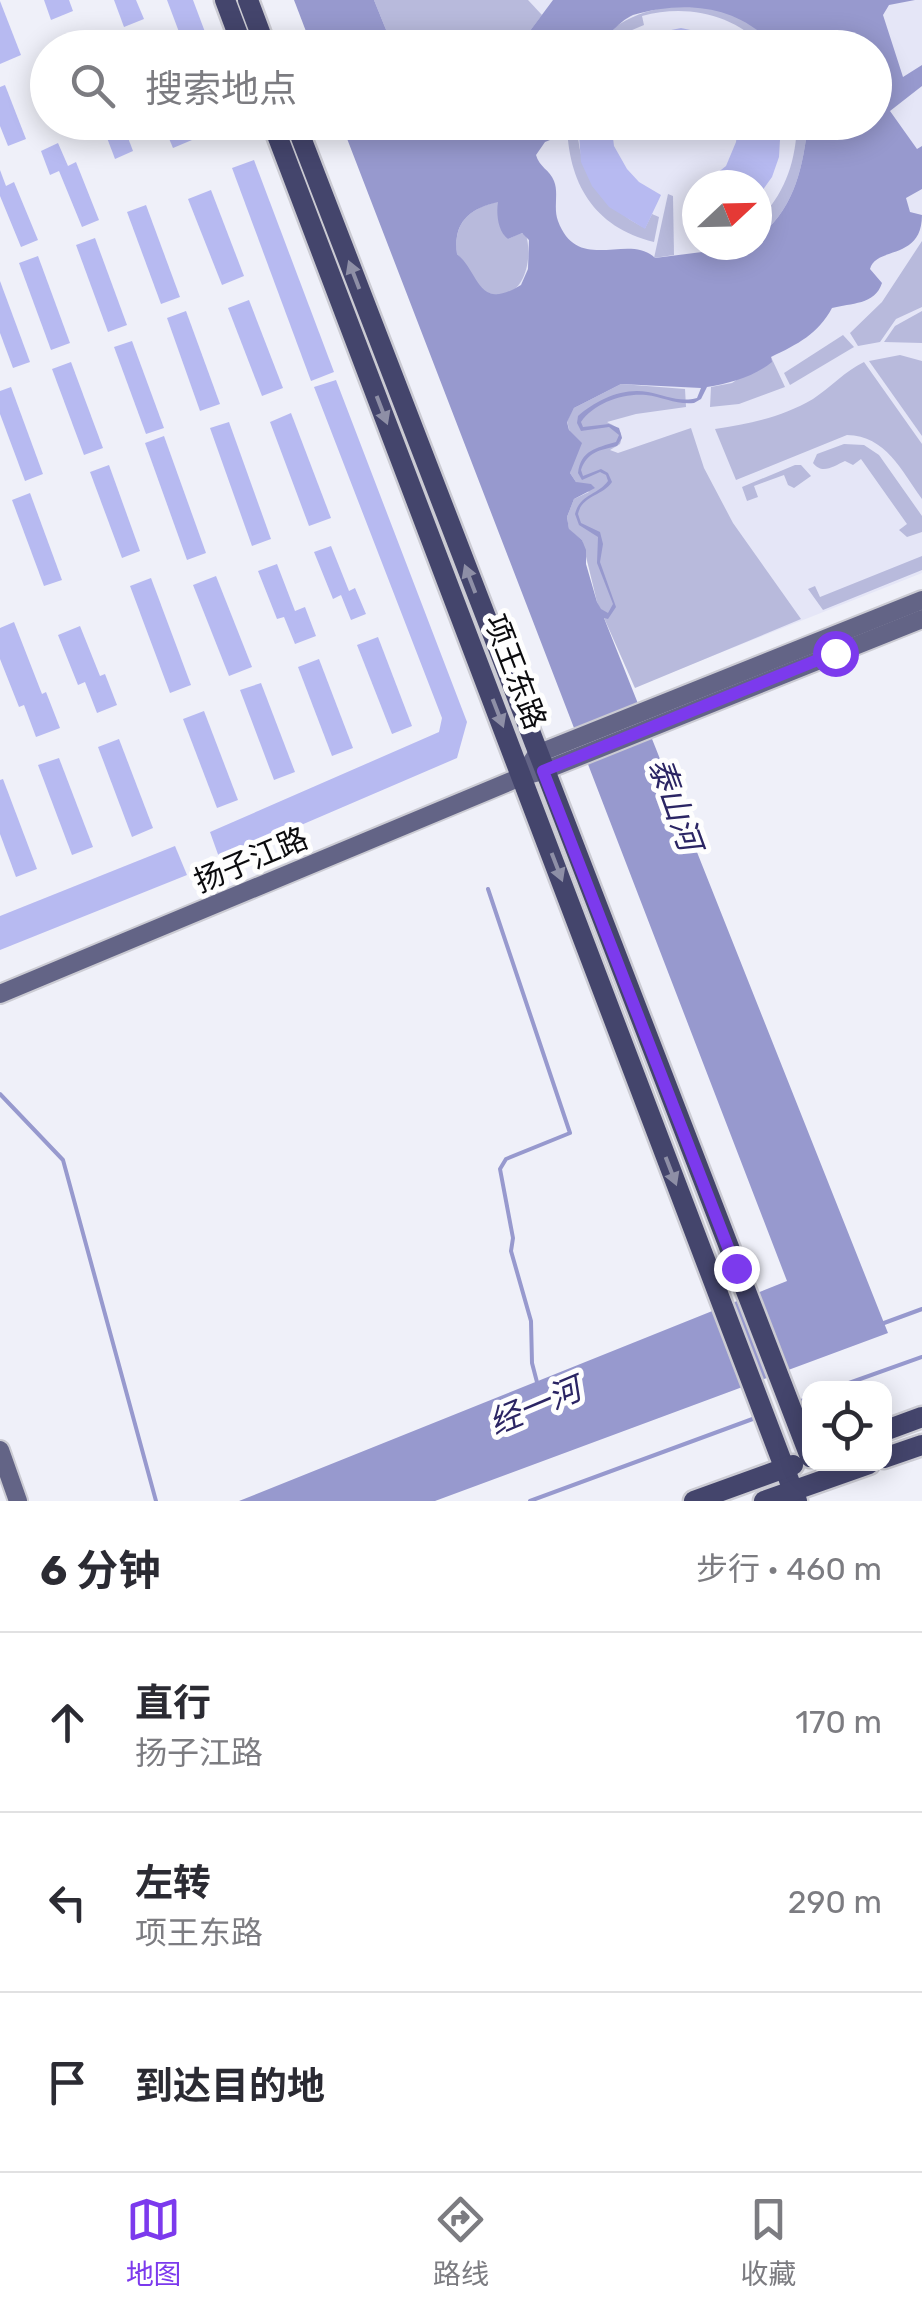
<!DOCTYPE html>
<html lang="zh">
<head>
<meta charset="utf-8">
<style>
	:root { --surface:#fff; --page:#f2f2f3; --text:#2b2b33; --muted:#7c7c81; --line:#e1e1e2; --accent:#7c3aed }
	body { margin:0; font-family:Rubik,"Noto Sans SC",sans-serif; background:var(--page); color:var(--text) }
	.controls { position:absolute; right:30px; bottom:30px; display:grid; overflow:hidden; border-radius:20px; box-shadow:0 5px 25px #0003 }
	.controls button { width:90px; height:90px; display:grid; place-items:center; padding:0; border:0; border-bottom:2px solid var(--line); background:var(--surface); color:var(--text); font:50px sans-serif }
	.compass { position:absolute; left:682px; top:170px; width:90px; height:90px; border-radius:50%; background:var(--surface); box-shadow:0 5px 25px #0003; rotate:68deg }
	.stop { position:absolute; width:30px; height:30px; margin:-22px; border:8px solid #7c3aed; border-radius:50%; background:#fff }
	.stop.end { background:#7c3aed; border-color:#fff; box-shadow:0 2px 10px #0008 }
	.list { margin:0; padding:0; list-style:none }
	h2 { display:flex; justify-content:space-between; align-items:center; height:130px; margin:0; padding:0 40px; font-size:42px }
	h2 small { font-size:32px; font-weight:400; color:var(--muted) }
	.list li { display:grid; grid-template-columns:65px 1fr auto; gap:30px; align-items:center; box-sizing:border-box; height:180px; padding:0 40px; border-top:2px solid var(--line) }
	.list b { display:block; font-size:38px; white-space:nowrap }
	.list p { margin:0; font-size:32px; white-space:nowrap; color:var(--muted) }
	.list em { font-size:32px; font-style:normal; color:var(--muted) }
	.icon { flex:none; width:55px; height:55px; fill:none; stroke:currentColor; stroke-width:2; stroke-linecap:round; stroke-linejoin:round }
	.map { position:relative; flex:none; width:922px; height:1501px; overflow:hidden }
	.search { position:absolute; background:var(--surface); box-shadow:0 5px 25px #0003; left:30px; right:30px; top:30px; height:110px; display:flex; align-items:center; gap:25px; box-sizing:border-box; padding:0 35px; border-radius:55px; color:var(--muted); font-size:38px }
	.sheet { height:670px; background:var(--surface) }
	nav { display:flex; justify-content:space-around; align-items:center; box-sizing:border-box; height:140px; border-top:2px solid var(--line); background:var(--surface); font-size:28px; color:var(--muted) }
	nav a { display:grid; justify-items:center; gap:5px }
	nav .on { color:var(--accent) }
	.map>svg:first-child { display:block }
	.built { fill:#e5e6f7; fill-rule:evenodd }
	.green { fill:#b8badc }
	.water { fill:#9799ce; fill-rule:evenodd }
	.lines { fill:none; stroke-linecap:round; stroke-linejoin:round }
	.stream { stroke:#9799ce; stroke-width:4 }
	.building { fill:#b7baf1 }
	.secondary-casing { stroke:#cbcbd3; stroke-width:22 }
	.primary-casing { stroke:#cbcbd3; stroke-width:25 }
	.secondary { stroke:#636486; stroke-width:18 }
	.primary { stroke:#44456c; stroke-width:20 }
	.oneway { fill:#8e8fa6 }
	.route { stroke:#7c3aed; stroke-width:12 }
	.labels { text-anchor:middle; stroke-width:10; stroke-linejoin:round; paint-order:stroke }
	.street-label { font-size:30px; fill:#0b0b0e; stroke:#fefefe }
	.water-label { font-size:32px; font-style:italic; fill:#2b2564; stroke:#fefefe }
</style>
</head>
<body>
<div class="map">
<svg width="922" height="1501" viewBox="0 0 922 1501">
	<rect width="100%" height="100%" fill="#eff0f9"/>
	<path class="built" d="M 374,0 L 922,0 L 922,573 L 634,687 L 422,123 L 874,122 L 874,48 L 393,47 ZM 697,185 L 757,185 L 757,245 L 697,245 Z"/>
	<g class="green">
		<polygon points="374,0 528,0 542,15 518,47 393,47"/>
		<path d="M 709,4 L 750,23 L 775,47 L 764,47 C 732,13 685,4 642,16 L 644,25 L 625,33 L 631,47 L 612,47 L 602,37 C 634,9 667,5 709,4 Z"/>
		<path d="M 567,123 L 578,123 C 575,169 604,208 645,228 L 652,214 L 659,217 L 654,242 C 593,227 568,182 567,123 Z"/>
		<path d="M 797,123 L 808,123 C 803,167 795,209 757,238 L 757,222 C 785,194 796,162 797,123 Z"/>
		<polygon points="668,194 673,196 674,255 654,258"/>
		<path d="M 499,201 L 508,239 L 521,233 L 526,235 C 534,261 522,307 486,292 C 470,285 469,264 457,254 C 453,222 469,209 499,201 Z"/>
		<polygon points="922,241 922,307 896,319 880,342 858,346 850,333 882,302"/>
		<polygon points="922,311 922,343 884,342 895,326"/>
		<polygon points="843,335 854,347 790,385 784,373"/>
		<polygon points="900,355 922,361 922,436 869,361"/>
		<polygon points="771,357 785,387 739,404 710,407 711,387 732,383"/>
		<path d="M 864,362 L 922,444 L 922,499 C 901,470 886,436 847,435 L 736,480 L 715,429 C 750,424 782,417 813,399 C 831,387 845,371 864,362 Z"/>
		<path d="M 621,384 L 685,389 L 686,407 L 636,414 L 607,422 C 616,427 625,430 620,444 L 610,450 L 618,453 L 691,428 L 704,468 L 733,523 L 801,619 L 635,688 L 597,602 L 582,540 L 569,530 L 567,517 L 574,499 L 589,492 L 576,482 L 570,473 L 575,453 L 567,421 L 574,408 Z"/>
		<path d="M 844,444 L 864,445 L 879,455 L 922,516 L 922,532 L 907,537 L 899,530 L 907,524 L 861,459 L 853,465 L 845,461 C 834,466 822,475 813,463 L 817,454 Z"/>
		<polygon points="795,465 801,465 811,476 794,488 788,485 784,475 754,486 758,497 747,501 742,487"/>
		<polygon points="922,556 922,570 823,610 808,589 815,586 820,597"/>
	</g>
	<g class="water">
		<polygon points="294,0 374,0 393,47 312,47"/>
		<path d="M 553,0 L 915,0 L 889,5 L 883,15 L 903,77 L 922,65 L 922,86 L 890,111 L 917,149 L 922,146 L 922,189 L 906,198 L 910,212 L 922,215 C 922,261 876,246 870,269 L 882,283 C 875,305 851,303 832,308 C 818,334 798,344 771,357 L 772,362 C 753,377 730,383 707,387 L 701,399 L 694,403 C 677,405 663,397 646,395 C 623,393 594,403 581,422 L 583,427 L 609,424 L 619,428 L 622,438 L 617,446 C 600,450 587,452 581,470 L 583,476 L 601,469 L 608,473 L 612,482 C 603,496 582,495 578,514 L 581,523 L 600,532 L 603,544 L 600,562 L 616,607 L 608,619 L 604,618 L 888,1333 L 435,1501 L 239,1501 L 787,1281 L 341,123 L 555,123 L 555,138 L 545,142 L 536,155 C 539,167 550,170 554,181 C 559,193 553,208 558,221 C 578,275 629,232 655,258 L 757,245 L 757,238 C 795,209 803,167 808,123 L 874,122 L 874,48 L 775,47 C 739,5 685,0 633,15 C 617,22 605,42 589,47 C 578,51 533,47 518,47 ZM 498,202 C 496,214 498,232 508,239 L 522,233 L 529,240 L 528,269 L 521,285 C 477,312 480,273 457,254 C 453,222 469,209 498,202 ZM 621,384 L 701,388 L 697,398 C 679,403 665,395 648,392 C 623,387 596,400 578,416 L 577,423 L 581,431 L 609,427 L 619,435 L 616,442 C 596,448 581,450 578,473 L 582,480 L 600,472 L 606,475 L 608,481 C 598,495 580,494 575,514 L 579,525 L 598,537 L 597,563 L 613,604 L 608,613 L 601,609 L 597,602 L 586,564 L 586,550 L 582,540 L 569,529 L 567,517 L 574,499 L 595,488 L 591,484 L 576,482 L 570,473 L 582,443 L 569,430 L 567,422 L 574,408 Z"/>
	</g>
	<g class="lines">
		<g class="stream">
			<polyline points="488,889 570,1133 506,1159 500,1169 513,1238 511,1251 531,1321 532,1363 538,1386"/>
			<polyline points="0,1094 63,1160 156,1501"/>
			<polyline points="884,1323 922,1309"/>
			<polyline points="835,1388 922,1357"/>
			<polyline points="795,1403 810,1398"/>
			<polyline points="530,1501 758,1417"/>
		</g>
	</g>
	<g class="building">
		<polygon points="44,0 69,0 73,11 51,20"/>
		<polygon points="114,0 136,0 144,19 124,27"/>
		<polygon points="167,0 193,0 211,48 185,48"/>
		<polygon points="0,1 21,55 0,64"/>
		<polygon points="681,28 714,35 738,48 641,48 637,37"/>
		<polygon points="149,34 154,48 132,48 130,42"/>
		<polygon points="78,35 83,48 62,48 59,42"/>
		<polygon points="5,85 26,139 8,146 0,126 0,87"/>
		<polygon points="101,122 122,122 133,151 115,159"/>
		<polygon points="162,122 185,122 192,140 173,148"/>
		<polygon points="213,122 239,122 240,126 218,134"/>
		<polygon points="578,122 611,122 614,146 627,169 639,182 661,195 645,229 609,207 592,186 581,162"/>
		<polygon points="781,122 779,157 772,177 757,198 757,185 702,185 726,166 736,142 738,127"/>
		<polygon points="58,143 68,166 76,162 99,220 82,227 59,171 50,175 41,151"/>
		<polygon points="254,160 334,372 311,381 232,168"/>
		<polygon points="0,170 6,186 14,182 38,240 21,247 0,196"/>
		<polygon points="211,190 244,276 222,285 188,199"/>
		<polygon points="146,205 180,297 161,304 127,212"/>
		<polygon points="95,238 127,325 108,332 76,245"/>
		<polygon points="38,256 70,343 51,350 19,263"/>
		<polygon points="0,281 30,362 13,368 0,333"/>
		<polygon points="249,300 283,388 262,396 228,308"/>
		<polygon points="186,311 220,404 200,411 167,318"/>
		<polygon points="132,341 164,428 146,434 114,347"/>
		<polygon points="71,362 103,448 84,455 52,369"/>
		<polygon points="336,380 467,722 457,758 220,860 210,832 439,732 442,718 314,387"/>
		<polygon points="11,387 43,474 25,481 0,414 0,391"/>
		<polygon points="291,413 331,518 309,526 270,422"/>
		<polygon points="229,422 271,539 252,546 210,428"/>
		<polygon points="164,436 206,553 187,560 145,443"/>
		<polygon points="109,465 140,551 122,558 90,472"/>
		<polygon points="30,493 62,580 44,586 12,500"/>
		<polygon points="331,546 349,591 355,588 366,614 351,620 341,595 333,599 314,552"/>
		<polygon points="277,564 295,611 305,607 316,636 295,644 284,617 277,619 258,571"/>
		<polygon points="216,576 252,667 229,676 193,585"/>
		<polygon points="151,578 191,685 170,693 130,586"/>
		<polygon points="14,622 42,694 46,692 60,728 36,737 24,705 19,707 0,659 0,628"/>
		<polygon points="80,626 100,676 105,674 117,705 97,713 85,682 78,685 58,635"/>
		<polygon points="378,637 412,726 392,734 357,645"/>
		<polygon points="319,659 353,748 332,756 298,667"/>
		<polygon points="261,683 295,772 274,780 240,690"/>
		<polygon points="204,711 238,800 217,808 183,719"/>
		<polygon points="119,739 153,828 132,837 98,747"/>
		<polygon points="59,758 93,847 72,855 38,765"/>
		<polygon points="3,779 37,869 16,877 0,834 0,780"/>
		<polygon points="175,846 187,875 0,950 0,916"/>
	</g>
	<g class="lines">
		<g class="secondary-casing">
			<g id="secondary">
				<polyline points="531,763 537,754 922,600"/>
				<polyline points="0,994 523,776 543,771 922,619"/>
				<polyline points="0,1450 18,1501"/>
			</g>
		</g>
		<g class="primary-casing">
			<g id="primary">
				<polyline points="225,0 243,48"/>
				<polyline points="248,0 266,48"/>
				<polyline points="272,122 797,1501"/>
				<polyline points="295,122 810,1457"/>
				<polyline points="884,1431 922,1417"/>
				<polyline points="884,1458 922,1445"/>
				<polyline points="694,1501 793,1465"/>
				<polyline points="764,1501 869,1464"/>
			</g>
		</g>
		<use href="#secondary" class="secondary"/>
		<use href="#primary" class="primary"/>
	</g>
	<defs><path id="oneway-solid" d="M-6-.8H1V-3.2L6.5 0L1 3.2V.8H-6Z" transform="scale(2.5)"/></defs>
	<g class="oneway">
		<use href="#oneway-solid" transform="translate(354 275) rotate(-111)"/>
		<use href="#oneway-solid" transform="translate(382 410) rotate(69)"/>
		<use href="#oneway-solid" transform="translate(470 579) rotate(-111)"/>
		<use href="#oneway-solid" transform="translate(498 713) rotate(69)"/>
		<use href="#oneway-solid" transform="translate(557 867) rotate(69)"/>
		<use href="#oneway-solid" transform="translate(671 1171) rotate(69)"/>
	</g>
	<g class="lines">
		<polyline class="route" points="736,1268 543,771 835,653"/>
	</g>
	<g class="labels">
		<g class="street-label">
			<text transform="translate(515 672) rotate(69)" y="10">项王东路</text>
			<text transform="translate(251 860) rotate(-23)" y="10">扬子江路</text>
		</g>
		<g class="water-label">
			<text transform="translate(675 804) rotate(70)" y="11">泰山河</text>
			<text transform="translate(535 1406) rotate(-23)" y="11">经一河</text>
		</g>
	</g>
</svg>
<div class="controls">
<button><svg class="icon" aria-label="locate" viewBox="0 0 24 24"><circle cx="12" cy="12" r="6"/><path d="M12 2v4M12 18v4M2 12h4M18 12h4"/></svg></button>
</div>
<svg class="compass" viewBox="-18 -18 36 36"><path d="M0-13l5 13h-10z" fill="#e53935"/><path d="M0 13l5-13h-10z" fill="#7c7c81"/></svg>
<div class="stop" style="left:835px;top:653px"></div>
<div class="stop end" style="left:736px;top:1268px"></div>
<div class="search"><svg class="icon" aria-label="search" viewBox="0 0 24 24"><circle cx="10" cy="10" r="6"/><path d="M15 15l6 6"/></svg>搜索地点</div>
</div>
<section class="sheet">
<h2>6 分钟<small>步行 · 460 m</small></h2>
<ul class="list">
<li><svg class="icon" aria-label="ahead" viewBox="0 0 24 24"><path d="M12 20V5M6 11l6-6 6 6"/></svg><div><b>直行</b><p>扬子江路</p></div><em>170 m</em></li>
<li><svg class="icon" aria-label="left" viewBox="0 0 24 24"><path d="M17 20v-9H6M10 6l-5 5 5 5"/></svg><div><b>左转</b><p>项王东路</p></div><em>290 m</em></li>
<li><svg class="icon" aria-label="arrive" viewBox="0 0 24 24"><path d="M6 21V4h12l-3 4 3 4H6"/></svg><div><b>到达目的地</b></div></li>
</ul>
</section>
<nav>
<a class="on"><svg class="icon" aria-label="map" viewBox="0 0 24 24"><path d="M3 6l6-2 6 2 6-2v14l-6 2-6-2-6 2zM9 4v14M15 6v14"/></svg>地图</a>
<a><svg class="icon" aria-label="directions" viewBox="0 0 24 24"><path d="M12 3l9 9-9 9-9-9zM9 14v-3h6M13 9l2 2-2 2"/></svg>路线</a>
<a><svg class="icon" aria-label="saved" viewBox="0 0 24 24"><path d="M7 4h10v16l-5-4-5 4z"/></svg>收藏</a>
</nav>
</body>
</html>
